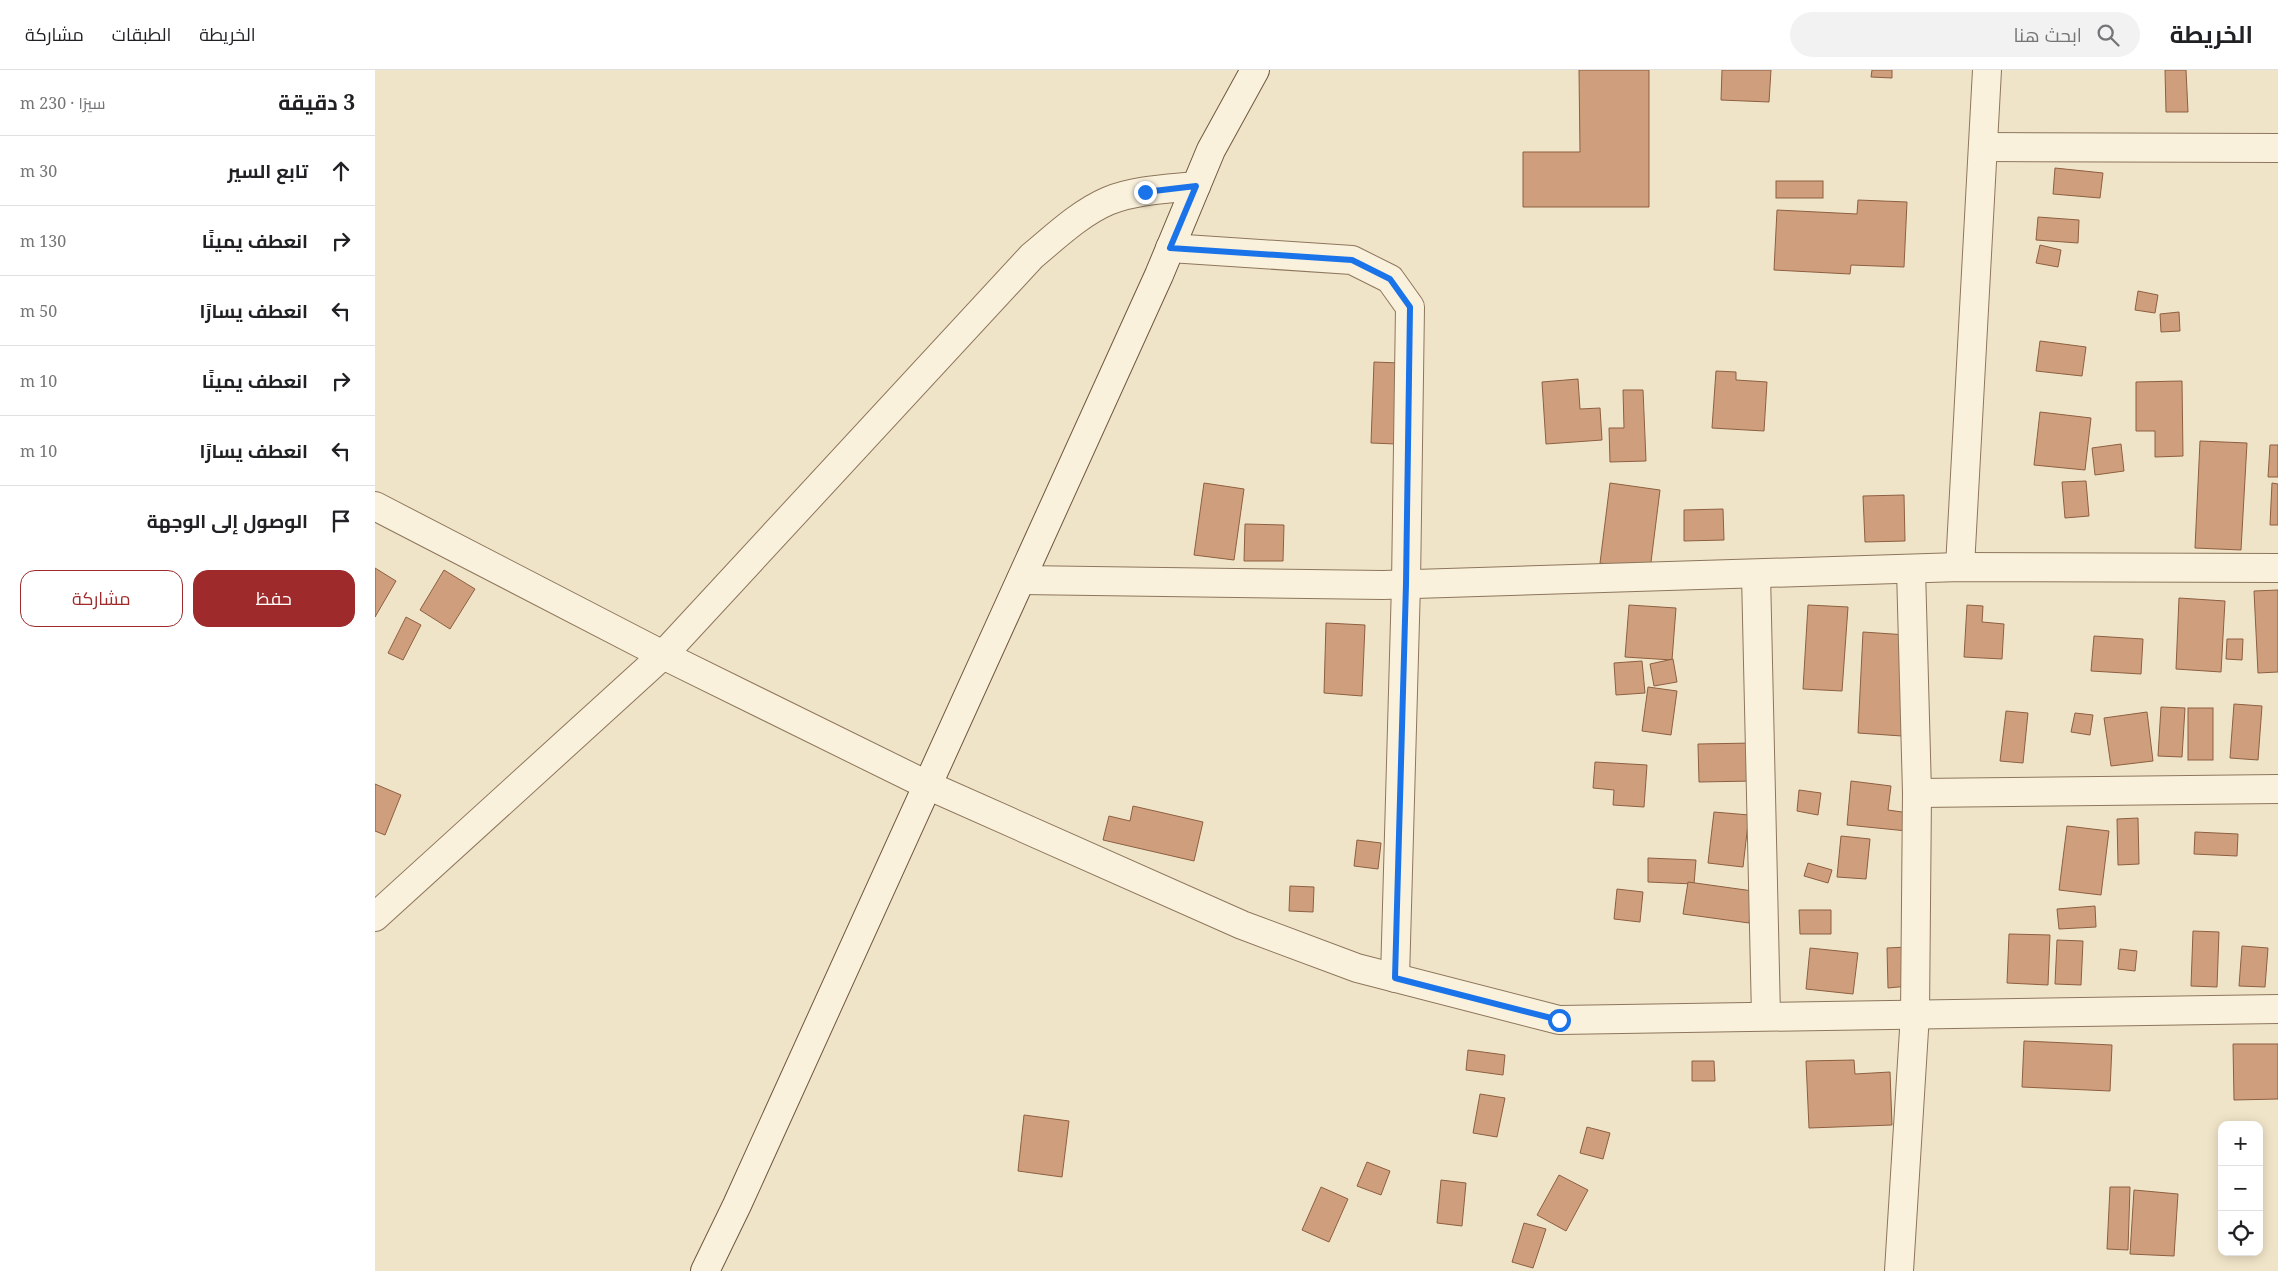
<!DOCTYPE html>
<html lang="ar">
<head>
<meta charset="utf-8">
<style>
	:root { --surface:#fff; --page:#f2f2f2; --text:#202124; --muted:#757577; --line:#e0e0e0; --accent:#9e2a2b }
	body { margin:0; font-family:"Noto Serif",Cairo,serif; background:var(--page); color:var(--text); direction:rtl }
	.controls { position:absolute; right:15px; bottom:15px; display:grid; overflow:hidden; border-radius:10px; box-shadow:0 2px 12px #0003 }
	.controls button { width:45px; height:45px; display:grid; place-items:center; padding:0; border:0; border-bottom:1px solid var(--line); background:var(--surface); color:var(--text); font:25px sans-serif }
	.stop { position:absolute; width:15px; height:15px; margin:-11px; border:4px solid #1a73e8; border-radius:50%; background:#fff }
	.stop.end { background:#1a73e8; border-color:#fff; box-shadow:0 1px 5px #0008 }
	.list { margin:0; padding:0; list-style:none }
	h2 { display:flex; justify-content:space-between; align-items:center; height:65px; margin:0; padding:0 20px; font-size:21px }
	h2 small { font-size:16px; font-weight:400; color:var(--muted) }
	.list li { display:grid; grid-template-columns:32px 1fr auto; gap:15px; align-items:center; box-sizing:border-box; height:70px; padding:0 20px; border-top:1px solid var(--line) }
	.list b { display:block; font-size:19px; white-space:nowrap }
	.list em { font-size:16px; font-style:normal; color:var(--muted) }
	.actions { display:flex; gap:10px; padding:15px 20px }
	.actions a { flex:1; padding:11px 0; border:1px solid var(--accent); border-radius:15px; text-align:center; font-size:18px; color:var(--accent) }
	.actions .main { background:var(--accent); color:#fff }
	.icon { flex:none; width:28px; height:28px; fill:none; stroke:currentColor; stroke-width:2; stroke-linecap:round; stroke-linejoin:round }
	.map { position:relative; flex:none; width:1903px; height:1201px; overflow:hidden; direction:ltr }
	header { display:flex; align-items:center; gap:30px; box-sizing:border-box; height:70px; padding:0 25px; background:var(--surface); border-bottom:1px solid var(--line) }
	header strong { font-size:24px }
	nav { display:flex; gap:28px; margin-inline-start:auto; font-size:18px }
	.search { width:350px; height:45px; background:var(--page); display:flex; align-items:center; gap:12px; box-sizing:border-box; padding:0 18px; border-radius:28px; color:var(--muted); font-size:19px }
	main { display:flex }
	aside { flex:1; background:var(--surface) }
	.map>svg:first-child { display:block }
	.building { fill:#cf9f7d; stroke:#8d5f41 }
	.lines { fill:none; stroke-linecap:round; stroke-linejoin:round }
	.minor-casing { stroke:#8d765c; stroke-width:30 }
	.secondary-casing { stroke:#6f573f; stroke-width:30 }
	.minor { stroke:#faf1dc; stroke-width:28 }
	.secondary { stroke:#faf1dc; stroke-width:28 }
	.route { stroke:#1a73e8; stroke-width:6 }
</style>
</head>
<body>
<header>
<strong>الخريطة</strong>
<div class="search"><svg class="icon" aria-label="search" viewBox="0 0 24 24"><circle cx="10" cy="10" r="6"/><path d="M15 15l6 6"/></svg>ابحث هنا</div>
<nav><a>الخريطة</a><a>الطبقات</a><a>مشاركة</a></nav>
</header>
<main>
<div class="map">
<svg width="1903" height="1201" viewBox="0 0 1903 1201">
	<rect width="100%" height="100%" fill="#f0e4c8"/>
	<g class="building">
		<polygon points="1204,0 1274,0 1274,137 1148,137 1148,82 1205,82"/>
		<polygon points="1347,0 1396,0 1394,32 1346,30"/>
		<polygon points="1497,0 1517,0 1517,8 1496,7"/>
		<polygon points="1790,0 1811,0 1813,42 1791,42"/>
		<polygon points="1680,98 1728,103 1725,128 1678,124"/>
		<rect x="1401" y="111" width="47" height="17"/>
		<polygon points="1483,130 1532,132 1529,197 1476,195 1475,204 1399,200 1402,140 1482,144"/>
		<polygon points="1663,147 1704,150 1703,173 1661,170"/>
		<polygon points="1665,175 1686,180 1683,197 1661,193"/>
		<polygon points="1763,221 1783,225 1780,243 1760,240"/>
		<polygon points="1804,242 1805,261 1786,262 1785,244"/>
		<polygon points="1665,271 1711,277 1707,306 1661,301"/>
		<polygon points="999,292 1024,293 1021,374 996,373"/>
		<polygon points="1341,301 1361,302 1361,310 1392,312 1389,361 1337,358"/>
		<polygon points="1203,309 1205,339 1225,338 1227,370 1171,374 1167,312"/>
		<polygon points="1807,311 1808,386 1780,387 1780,361 1761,361 1761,312"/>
		<polygon points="1248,320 1268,320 1271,391 1235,392 1234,358 1249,358"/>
		<polygon points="1665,342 1716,348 1710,400 1659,395"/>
		<polygon points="1825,371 1872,373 1866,480 1820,478"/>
		<polygon points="1746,374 1749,401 1720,405 1717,378"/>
		<polygon points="1895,375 1903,375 1903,407 1893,407"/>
		<polygon points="1711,411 1714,446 1690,448 1687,412"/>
		<polygon points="829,413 869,419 859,490 819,485"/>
		<polygon points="1235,413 1285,420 1275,500 1225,493"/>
		<polygon points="1897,413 1903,414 1903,455 1895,455"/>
		<polygon points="1529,425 1530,471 1490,472 1488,426"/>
		<polygon points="1348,439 1349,470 1309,471 1309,440"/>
		<polygon points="870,454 909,455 908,491 869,491"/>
		<polygon points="0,498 21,511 0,547"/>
		<polygon points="69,500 100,519 75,559 45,540"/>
		<polygon points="1903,520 1903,602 1883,603 1879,521"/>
		<polygon points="1804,528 1850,531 1846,602 1801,599"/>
		<polygon points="1254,535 1301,538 1297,590 1250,587"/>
		<polygon points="1433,535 1473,537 1467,621 1428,619"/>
		<polygon points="1592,535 1608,536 1607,552 1629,554 1627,589 1589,587"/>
		<polygon points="31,547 46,555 28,590 13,583"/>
		<polygon points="951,553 990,555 987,626 949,623"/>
		<polygon points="1488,562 1532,565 1527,666 1483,663"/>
		<polygon points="1719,566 1768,569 1766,604 1716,601"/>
		<polygon points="1852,569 1868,569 1867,590 1851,589"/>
		<polygon points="1298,589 1302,612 1279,616 1275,594"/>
		<polygon points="1267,591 1270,623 1241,625 1239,593"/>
		<polygon points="1273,617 1302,621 1296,665 1267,661"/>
		<polygon points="1859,634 1887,636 1883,690 1855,688"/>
		<polygon points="1786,637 1810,638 1807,687 1783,686"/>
		<rect x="1813" y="638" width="25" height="52"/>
		<polygon points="1631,641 1653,643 1648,693 1625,691"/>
		<polygon points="1772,642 1778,691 1736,696 1729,648"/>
		<polygon points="1700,643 1718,645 1715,665 1696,662"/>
		<polygon points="1378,673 1379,711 1324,712 1323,674"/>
		<polygon points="1220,692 1272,695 1269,737 1238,735 1239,720 1218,718"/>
		<polygon points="1476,711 1516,716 1513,740 1534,743 1532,761 1472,755"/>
		<polygon points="0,714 26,725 10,765 0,761"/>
		<polygon points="1424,720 1446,723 1443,745 1422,741"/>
		<polygon points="758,736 828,752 819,791 728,770 734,746 755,751"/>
		<polygon points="1339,742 1374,745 1368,797 1333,793"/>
		<polygon points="1763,748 1764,794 1743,795 1742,749"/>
		<polygon points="1692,756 1734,761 1726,825 1684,820"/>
		<polygon points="1820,762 1863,764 1862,786 1819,784"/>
		<polygon points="1466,766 1495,769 1491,809 1462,807"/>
		<polygon points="982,770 1006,773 1003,799 979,796"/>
		<polygon points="1273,788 1321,790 1319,814 1273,812"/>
		<polygon points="1433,793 1457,800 1453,813 1429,806"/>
		<polygon points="1313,812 1378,821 1374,853 1308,844"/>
		<polygon points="915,816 939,817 938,842 914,841"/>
		<polygon points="1242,819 1268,822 1265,852 1239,849"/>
		<polygon points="1720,836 1721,857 1684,859 1682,839"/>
		<polygon points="1424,840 1456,840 1456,864 1425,864"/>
		<polygon points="1818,861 1844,862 1842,917 1816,916"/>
		<polygon points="1634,864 1675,865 1673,915 1632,913"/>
		<polygon points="1682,870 1708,871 1706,915 1680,914"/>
		<polygon points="1867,876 1893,878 1890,917 1864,916"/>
		<polygon points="1532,877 1534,916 1513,918 1512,878"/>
		<polygon points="1435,878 1483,883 1478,924 1431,919"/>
		<polygon points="1745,879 1762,881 1760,901 1743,899"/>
		<polygon points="1649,971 1737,975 1735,1021 1647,1017"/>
		<polygon points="1858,974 1903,974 1903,1029 1859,1030"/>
		<polygon points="1093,980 1130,985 1128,1005 1091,1000"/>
		<polygon points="1479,990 1480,1004 1515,1002 1517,1055 1434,1058 1431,991"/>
		<polygon points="1317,991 1339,991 1340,1011 1317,1011"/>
		<polygon points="1105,1024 1130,1028 1122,1067 1098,1063"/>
		<polygon points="649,1045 694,1051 687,1107 643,1101"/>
		<polygon points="1212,1057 1235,1063 1228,1089 1205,1083"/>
		<polygon points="992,1092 1015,1101 1006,1125 982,1116"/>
		<polygon points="1184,1105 1213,1120 1191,1161 1162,1145"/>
		<polygon points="1066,1110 1091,1113 1087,1156 1062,1153"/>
		<polygon points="946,1117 973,1129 954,1172 927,1160"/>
		<polygon points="1735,1117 1755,1117 1753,1180 1732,1179"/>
		<polygon points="1759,1120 1803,1124 1799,1186 1755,1184"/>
		<polygon points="1149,1153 1171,1159 1158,1198 1137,1192"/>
	</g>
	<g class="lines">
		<g class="minor-casing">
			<g id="minor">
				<polyline points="1608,77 1903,78"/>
				<polyline points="795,178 977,190 1015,209 1035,237 1031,514 1020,908"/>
				<polyline points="0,436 288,585 552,715 867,855 982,898 1184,950 1903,939"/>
				<polyline points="1585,497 1612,0"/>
				<polyline points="1381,504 1391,946"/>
				<polyline points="646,510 1008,515 1585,497 1903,498"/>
				<polyline points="1542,723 1903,719"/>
				<path d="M 0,847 L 288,585 L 657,186 C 680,167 705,143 733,131 C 760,120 792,119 821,116"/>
				<polyline points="1524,1201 1540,944 1542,723 1536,499"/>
			</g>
		</g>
		<g class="secondary-casing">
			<polyline id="secondary" points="330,1201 362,1135 784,205 836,80 880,0"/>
		</g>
		<use href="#minor" class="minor"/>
		<use href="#secondary" class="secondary"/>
	</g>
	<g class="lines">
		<polyline class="route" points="770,122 821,116 795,178 977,190 1015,209 1035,237 1031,514 1020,908 1184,950"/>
	</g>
</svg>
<div class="controls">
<button>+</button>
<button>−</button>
<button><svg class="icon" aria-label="locate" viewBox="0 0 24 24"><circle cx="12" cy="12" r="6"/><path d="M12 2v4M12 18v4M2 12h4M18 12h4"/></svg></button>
</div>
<div class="stop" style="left:1184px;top:950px"></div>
<div class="stop end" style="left:770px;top:122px"></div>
</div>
<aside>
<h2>3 دقيقة<small>سيرًا · 230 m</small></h2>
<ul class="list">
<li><svg class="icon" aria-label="ahead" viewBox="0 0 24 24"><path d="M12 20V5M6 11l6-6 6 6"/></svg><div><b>تابع السير</b></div><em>30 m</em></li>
<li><svg class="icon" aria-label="right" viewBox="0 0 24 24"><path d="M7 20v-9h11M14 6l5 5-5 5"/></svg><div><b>انعطف يمينًا</b></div><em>130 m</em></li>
<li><svg class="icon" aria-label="left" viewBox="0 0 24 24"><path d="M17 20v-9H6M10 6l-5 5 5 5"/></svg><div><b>انعطف يسارًا</b></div><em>50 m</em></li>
<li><svg class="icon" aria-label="right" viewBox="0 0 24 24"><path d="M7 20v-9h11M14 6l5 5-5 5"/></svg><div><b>انعطف يمينًا</b></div><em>10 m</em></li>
<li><svg class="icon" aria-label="left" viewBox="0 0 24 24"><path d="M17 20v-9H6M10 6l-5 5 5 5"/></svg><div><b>انعطف يسارًا</b></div><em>10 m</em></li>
<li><svg class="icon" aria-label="arrive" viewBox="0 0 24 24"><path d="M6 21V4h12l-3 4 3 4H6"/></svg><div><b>الوصول إلى الوجهة</b></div></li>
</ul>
<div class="actions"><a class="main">حفظ</a><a>مشاركة</a></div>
</aside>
</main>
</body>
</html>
